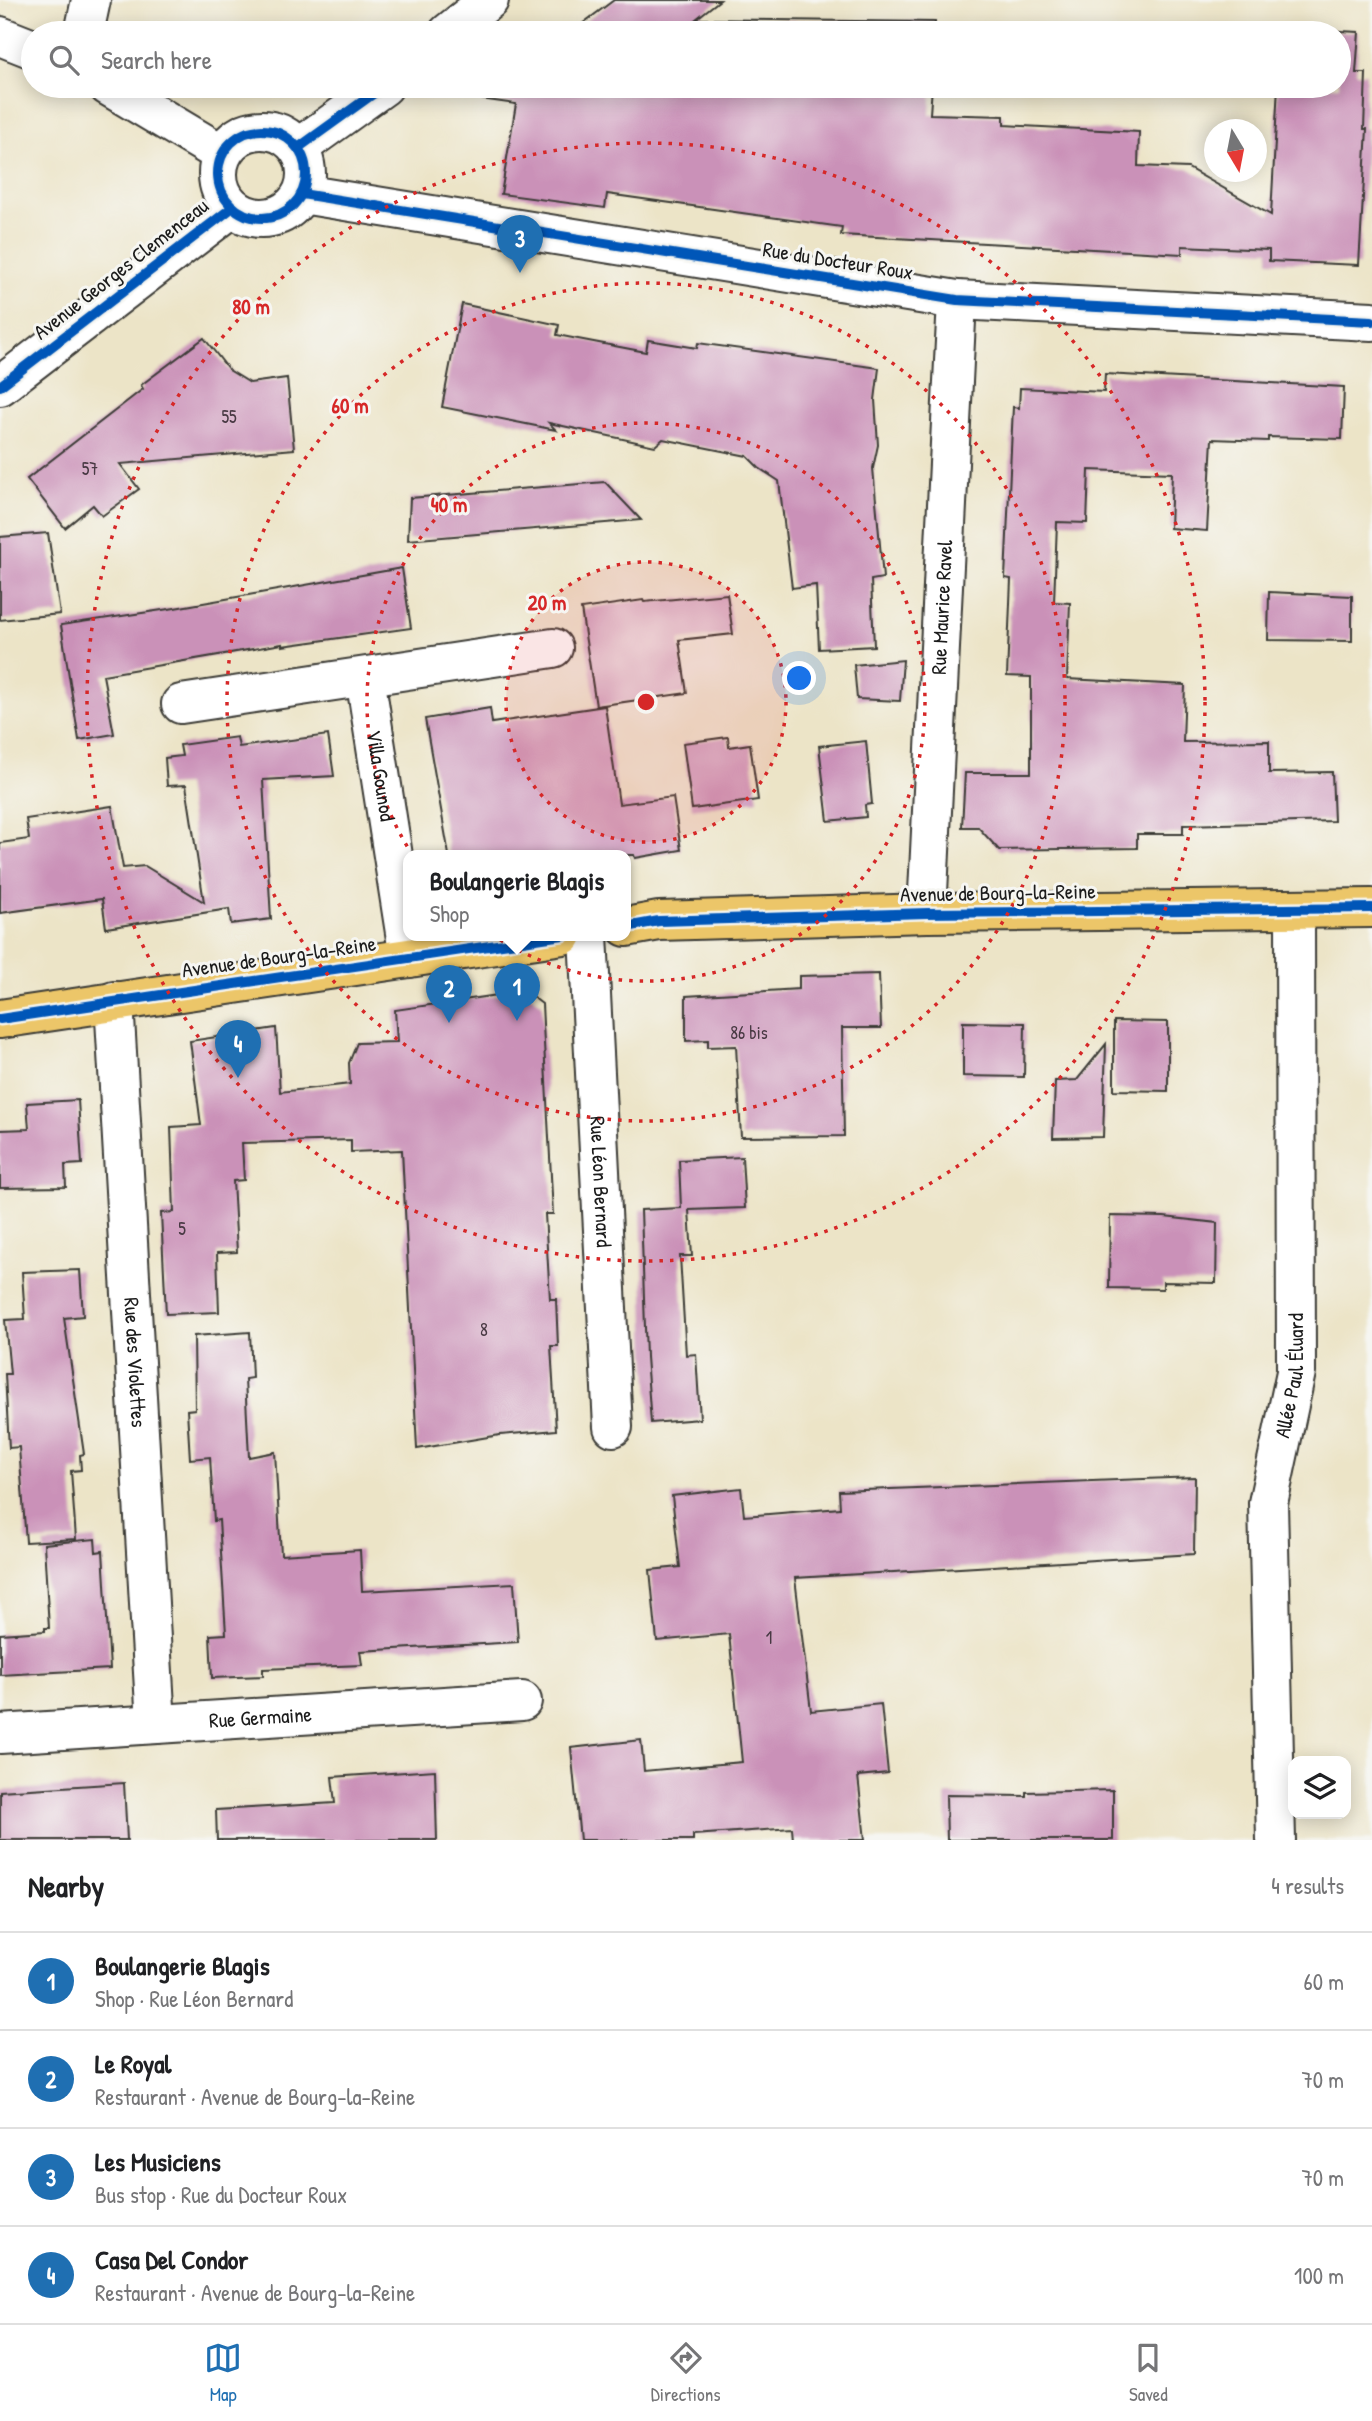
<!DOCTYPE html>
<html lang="en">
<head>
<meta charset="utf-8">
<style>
	:root { --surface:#fff; --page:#f6f6f6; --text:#202124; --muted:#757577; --line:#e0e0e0; --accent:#1f6fb2 }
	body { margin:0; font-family:"Patrick Hand",sans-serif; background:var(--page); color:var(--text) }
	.controls { position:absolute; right:21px; bottom:21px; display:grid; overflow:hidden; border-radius:14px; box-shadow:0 4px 18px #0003 }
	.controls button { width:63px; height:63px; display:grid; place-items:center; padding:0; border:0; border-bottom:2px solid var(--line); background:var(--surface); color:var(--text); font:35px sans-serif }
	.compass { position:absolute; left:1204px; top:119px; width:63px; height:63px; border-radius:50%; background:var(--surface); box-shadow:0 4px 18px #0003; rotate:170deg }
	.you { position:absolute; left:800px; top:679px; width:24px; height:24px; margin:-18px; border:5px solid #fff; border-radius:50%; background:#1a73e8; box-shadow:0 0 0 10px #1a73e833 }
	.badge { display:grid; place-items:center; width:46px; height:46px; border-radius:50%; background:var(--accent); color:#fff; font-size:23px; font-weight:700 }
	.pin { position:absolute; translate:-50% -58px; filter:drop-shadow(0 2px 4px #0008) }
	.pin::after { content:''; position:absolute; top:37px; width:24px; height:21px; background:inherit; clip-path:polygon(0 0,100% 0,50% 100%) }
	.popup { position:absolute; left:403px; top:850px; width:228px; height:91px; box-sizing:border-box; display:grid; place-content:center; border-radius:14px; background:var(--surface); filter:drop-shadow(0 2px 5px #0005); font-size:23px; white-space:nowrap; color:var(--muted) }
	.popup b { font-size:26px; color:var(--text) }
	.popup::after { content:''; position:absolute; left:50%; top:100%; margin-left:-14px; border:14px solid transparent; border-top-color:var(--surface) }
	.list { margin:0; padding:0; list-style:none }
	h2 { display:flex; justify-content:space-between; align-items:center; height:91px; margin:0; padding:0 28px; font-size:30px }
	h2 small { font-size:23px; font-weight:400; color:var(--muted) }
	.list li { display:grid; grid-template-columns:46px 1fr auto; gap:21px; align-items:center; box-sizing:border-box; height:98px; padding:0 28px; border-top:2px solid var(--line) }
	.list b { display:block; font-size:26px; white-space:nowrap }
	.list p { margin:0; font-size:23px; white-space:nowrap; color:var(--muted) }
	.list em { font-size:23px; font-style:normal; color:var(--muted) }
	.icon { flex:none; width:38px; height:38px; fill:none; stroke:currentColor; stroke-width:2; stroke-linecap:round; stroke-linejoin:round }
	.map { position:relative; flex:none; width:1372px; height:1840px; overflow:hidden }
	.search { position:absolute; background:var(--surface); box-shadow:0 4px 18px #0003; left:21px; right:21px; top:21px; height:77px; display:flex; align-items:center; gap:18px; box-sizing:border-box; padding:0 24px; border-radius:38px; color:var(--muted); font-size:26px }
	.sheet { height:483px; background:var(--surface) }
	nav { display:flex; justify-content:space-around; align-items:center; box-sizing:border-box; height:98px; border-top:2px solid var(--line); background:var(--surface); font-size:19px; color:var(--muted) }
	nav a { display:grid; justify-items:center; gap:4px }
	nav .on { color:var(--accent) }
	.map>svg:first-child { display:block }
	.building { fill:#ca91b8 }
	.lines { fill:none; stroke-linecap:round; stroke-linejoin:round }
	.minor-casing { stroke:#3b3a36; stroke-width:42 }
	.major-casing { stroke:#3b3a36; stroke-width:42 }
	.minor { stroke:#fff; stroke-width:38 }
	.major { stroke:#ecc669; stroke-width:38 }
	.cycleway-casing { stroke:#f6f6f2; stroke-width:15 }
	.cycleway { stroke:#0057b8; stroke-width:10 }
	.ring { fill:none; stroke:#d62828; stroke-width:3.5; stroke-dasharray:3.5 7 }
	.labels { text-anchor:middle; stroke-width:6; stroke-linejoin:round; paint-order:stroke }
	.number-label { font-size:18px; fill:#483943 }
	.street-label { font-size:21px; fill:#1c1c1c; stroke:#f6f6f2 }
	.centre { fill:#d62828; stroke:#f6f6f2; stroke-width:3.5 }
	.ring-label { font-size:21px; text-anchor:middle; font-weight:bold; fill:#d62828; stroke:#f6f6f2; stroke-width:6; stroke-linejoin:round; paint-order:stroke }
</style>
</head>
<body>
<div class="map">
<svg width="1372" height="1840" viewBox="0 0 1372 1840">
	<rect width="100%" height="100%" fill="#f6f6f2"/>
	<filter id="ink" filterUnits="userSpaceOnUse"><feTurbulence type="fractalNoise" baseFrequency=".0143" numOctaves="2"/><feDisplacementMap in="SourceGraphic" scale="14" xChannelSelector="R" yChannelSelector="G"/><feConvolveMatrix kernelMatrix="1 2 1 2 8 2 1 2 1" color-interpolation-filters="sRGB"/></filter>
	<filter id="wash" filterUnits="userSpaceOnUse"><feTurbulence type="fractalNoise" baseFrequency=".00686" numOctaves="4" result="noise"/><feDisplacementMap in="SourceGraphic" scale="28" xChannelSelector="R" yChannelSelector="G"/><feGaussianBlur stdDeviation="1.57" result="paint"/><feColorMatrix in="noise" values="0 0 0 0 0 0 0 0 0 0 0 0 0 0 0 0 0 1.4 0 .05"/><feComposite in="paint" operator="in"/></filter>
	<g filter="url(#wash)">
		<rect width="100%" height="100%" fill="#ece4c7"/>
		<g id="blocks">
			<g class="building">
				<polygon points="614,0 720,0 696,19 935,22 935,33 570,33"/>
				<polygon points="1281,28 1359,32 1356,73 1366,73 1364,129 1367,129 1359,265 1269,261 1269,250 1182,246 1182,254 841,235 842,227 607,194 605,208 501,194 516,104 481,99 499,86 932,86 930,114 1004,116 1004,125 1139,132 1138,166 1188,168 1271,215 1278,86 1339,86 1339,33 1281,33"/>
				<polygon points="462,304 559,325 557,335 646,352 648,340 697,348 698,343 879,368 875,400 878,445 873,468 883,578 871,580 874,646 819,649 816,585 792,588 779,481 759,468 747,456 663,439 655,446 549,423 556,430 442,407"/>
				<polygon points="204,338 229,370 250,383 287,378 294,449 120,464 139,489 102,516 93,505 65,528 27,479 143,389 141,385"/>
				<polygon points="1105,374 1344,387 1342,439 1268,437 1268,441 1212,439 1207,531 1170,528 1172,473 1089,470 1087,523 1057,522 1054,602 1070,603 1067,679 1185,685 1183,742 1269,741 1269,773 1332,772 1334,821 1183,825 1183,834 1137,834 1137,848 999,850 978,827 962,827 965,773 1031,773 1031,677 1007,676 1011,579 1005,578 1013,407 1019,408 1020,388 1104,392"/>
				<polygon points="605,482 641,520 408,540 410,498"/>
				<polygon points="48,533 60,614 0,620 0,537"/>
				<polygon points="402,568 411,628 282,646 282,644 103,675 114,734 79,740 61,625 169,609"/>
				<polygon points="1269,592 1352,596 1352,641 1268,640"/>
				<polygon points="727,594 733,634 679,640 687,693 596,706 581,609 643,600 644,602"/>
				<polygon points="903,660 900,701 857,699 854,665"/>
				<polygon points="605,706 619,804 673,797 681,850 635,858 634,855 449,855 425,719 490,708 492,723"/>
				<polygon points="328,735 334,776 263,780 271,919 231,924 229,909 106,928 102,899 0,913 0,843 29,839 26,819 112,806 123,868 145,866 204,902 186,785 167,786 165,758 182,756 180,745 237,737 239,747"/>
				<polygon points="728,737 729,747 750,744 758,800 692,809 683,743"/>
				<polygon points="866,741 872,804 865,805 866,817 828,821 819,746"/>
				<polygon points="879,974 881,1028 842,1028 844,1136 741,1137 736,1046 708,1047 708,1040 686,1041 686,996 799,989 799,976"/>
				<polygon points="525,991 542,1004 543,1024 553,1214 545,1214 550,1299 556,1299 558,1346 551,1346 556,1430 500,1435 417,1449 402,1150 351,1152 351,1140 242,1143 244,1180 233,1181 237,1252 217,1253 219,1312 166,1314 161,1213 174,1212 171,1127 201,1125 190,1041 276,1028 280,1092 350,1084 349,1063 357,1043 397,1042 395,1010"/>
				<polygon points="1114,1021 1168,1022 1168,1091 1114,1090"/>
				<polygon points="963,1022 1025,1023 1024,1077 963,1076"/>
				<polygon points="1106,1044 1103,1137 1053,1138 1055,1081 1077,1080"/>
				<polygon points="78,1100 82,1164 65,1165 66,1187 0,1188 0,1130 29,1129 27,1103"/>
				<polygon points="742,1157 745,1208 689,1210 692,1256 680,1256 686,1355 696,1354 700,1419 651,1423 646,1357 641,1210 681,1208 679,1160"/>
				<polygon points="1110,1216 1164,1217 1217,1223 1216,1283 1163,1282 1163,1289 1109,1288"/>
				<polygon points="80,1270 83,1316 64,1318 84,1454 80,1455 81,1470 71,1471 76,1539 26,1542 19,1447 9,1448 5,1374 10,1374 5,1320 25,1319 22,1272"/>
				<polygon points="250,1332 252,1378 245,1379 249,1457 275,1452 281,1555 360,1550 362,1591 514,1583 518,1642 360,1651 362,1665 263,1669 263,1676 212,1678 210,1635 226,1634 219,1520 214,1521 210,1457 190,1459 187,1410 195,1409 194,1336"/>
				<polygon points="1195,1477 1194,1554 795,1578 811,1711 881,1704 888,1773 858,1776 865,1840 793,1840 792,1828 693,1835 693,1840 580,1840 571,1748 641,1740 644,1771 742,1762 729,1634 657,1641 650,1570 680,1567 672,1496 741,1488 744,1516 840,1508 839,1491"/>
				<polygon points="95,1539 96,1552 103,1551 110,1669 0,1675 0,1634 45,1631 45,1628 49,1628 44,1544"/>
				<polygon points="435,1770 437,1840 217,1840 216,1810 335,1803 332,1777"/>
				<polygon points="124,1783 127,1840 0,1840 0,1791"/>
				<polygon points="1113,1790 1113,1840 947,1840 946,1795 1026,1796 1026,1792"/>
			</g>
		</g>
	</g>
	<g filter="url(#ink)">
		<use href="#blocks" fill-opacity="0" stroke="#3b3a36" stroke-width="2"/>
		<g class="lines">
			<g class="minor-casing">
				<g id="minor">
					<polyline points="84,33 91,0"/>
					<polyline points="448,33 489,0"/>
					<polyline points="0,36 33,49"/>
					<polyline points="108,86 222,154"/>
					<circle cx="262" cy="174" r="44"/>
					<polyline points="298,148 384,86"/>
					<polyline points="302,194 957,300 1372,321"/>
					<polyline points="0,386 233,207"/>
					<path id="s1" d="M 365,677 L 409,958"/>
					<polyline points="181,704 553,648"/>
					<path id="s2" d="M 927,913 L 957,300"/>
					<path id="s3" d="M 588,935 L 613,1427"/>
					<path id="s4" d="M 114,1001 L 156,1724"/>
					<path id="s5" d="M 0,1734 L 522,1701"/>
					<path id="s6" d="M 1276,1840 L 1268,1503 L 1296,1372 L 1295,909"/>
				</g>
			</g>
			<g class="major-casing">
				<g id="major">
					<polyline points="626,927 659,921 927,913 1372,908"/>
					<polyline points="0,1019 563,935"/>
				</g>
			</g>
			<use href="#minor" class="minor"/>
			<use href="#major" class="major"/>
			<g class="cycleway-casing">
				<g id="cycleway">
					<circle cx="262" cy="174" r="44"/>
					<polyline points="298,148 384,86"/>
					<polyline points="302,194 957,300 1372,321"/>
					<polyline points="0,386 233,207"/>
					<polyline points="626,927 659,921 927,913 1372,908"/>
					<polyline points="0,1019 563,935"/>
				</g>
			</g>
			<use href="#cycleway" class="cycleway"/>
		</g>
	</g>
	<circle cx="646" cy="702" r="140" fill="#d62828" fill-opacity=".12"/>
	<g class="ring">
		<circle cx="646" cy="702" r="140"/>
		<circle cx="646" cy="702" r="279"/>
		<circle cx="646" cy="702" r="419"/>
		<circle cx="646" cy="702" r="559"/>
	</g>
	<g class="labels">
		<g class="number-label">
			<text x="229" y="423">55</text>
			<text x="90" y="475">57</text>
			<text x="749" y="1039">86 bis</text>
			<text x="182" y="1235">5</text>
			<text x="484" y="1336">8</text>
			<text x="769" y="1644">1</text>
		</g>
		<g class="street-label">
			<text transform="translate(838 261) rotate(9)" y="7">Rue du Docteur Roux</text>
			<text transform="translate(121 269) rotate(-38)" y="7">Avenue Georges Clemenceau</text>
			<text dy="7" stroke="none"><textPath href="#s2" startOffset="306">Rue Maurice Ravel</textPath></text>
			<text dy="7" stroke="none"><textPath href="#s1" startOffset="100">Villa Gounod</textPath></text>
			<text transform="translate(998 893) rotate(-1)" y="7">Avenue de Bourg-la-Reine</text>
			<text transform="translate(279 957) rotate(-8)" y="7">Avenue de Bourg-la-Reine</text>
			<text dy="7" stroke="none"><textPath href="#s3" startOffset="247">Rue Léon Bernard</textPath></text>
			<text dy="7" stroke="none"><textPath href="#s4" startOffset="362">Rue des Violettes</textPath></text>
			<text dy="7" stroke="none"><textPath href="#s6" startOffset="467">Allée Paul Éluard</textPath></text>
			<text dy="7" stroke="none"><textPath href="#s5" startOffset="261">Rue Germaine</textPath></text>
		</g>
	</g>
	<circle cx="646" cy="702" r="10" class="centre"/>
	<g class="ring-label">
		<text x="251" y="314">80 m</text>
		<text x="350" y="413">60 m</text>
		<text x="449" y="512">40 m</text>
		<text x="547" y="610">20 m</text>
	</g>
</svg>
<div class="controls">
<button><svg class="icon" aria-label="layers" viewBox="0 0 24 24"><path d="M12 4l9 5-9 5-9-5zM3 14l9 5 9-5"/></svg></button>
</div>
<svg class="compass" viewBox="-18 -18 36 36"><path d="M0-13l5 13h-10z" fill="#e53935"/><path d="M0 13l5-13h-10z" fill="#757577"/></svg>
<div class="you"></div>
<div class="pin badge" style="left:517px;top:1021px">1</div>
<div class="popup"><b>Boulangerie Blagis</b>Shop</div>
<div class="pin badge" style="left:449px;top:1023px">2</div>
<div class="pin badge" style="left:520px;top:273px">3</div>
<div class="pin badge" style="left:238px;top:1078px">4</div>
<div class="search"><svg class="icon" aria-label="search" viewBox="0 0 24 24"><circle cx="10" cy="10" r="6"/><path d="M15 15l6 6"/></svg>Search here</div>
</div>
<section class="sheet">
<h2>Nearby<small>4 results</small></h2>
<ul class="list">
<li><span class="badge">1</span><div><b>Boulangerie Blagis</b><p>Shop · Rue Léon Bernard</p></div><em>60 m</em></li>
<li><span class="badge">2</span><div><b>Le Royal</b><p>Restaurant · Avenue de Bourg-la-Reine</p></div><em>70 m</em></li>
<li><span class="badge">3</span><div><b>Les Musiciens</b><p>Bus stop · Rue du Docteur Roux</p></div><em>70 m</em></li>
<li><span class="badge">4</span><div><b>Casa Del Condor</b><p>Restaurant · Avenue de Bourg-la-Reine</p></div><em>100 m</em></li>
</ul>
</section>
<nav>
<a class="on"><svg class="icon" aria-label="map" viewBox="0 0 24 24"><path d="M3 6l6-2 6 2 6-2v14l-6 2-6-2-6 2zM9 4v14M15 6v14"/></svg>Map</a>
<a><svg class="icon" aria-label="directions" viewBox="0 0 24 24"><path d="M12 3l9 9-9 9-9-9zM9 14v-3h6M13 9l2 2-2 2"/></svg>Directions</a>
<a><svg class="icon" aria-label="saved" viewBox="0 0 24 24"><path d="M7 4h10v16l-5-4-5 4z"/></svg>Saved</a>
</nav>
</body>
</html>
